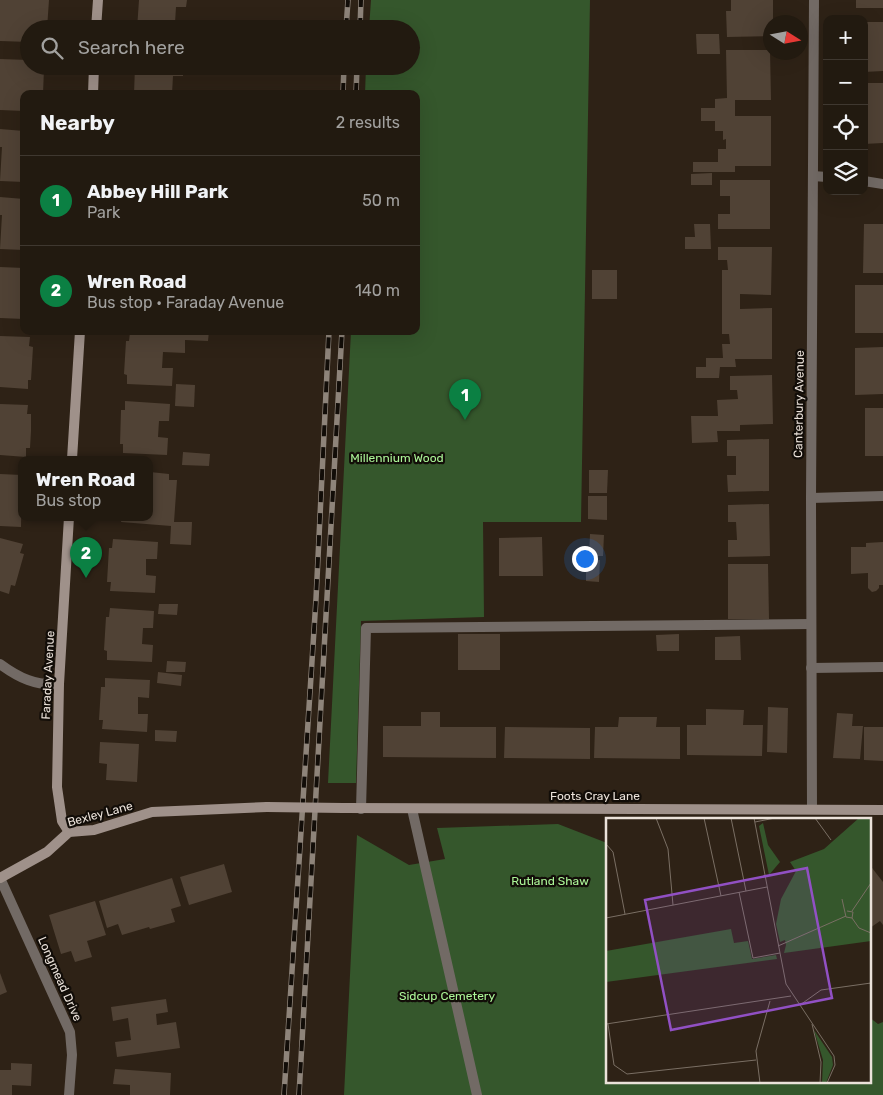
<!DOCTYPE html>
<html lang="en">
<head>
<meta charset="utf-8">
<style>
	:root { --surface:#221a10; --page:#2a2319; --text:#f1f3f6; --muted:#a2a19f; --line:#3f3830; --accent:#0b8043 }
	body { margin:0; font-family:Rubik,sans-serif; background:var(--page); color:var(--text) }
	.controls { position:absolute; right:15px; top:15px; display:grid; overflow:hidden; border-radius:10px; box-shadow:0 5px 20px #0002 }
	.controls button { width:45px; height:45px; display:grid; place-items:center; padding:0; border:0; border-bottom:1px solid var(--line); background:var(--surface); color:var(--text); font:25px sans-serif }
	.compass { position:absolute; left:763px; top:15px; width:45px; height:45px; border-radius:50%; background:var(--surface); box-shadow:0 5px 20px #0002; rotate:101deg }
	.you { position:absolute; left:584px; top:558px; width:18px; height:18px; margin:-12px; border:4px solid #fff; border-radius:50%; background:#1a73e8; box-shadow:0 0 0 8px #1a73e833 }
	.badge { display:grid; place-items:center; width:32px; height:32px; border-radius:50%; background:var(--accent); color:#fff; font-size:16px; font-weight:700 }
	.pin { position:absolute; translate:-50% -41px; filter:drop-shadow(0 1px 2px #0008) }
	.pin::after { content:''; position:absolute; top:26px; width:18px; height:15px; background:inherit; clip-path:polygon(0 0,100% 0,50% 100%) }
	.popup { position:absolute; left:18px; top:456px; width:135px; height:65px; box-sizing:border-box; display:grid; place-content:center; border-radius:10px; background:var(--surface); filter:drop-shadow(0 1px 4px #0005); font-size:16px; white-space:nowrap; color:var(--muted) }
	.popup b { font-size:19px; color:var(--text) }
	.popup::after { content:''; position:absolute; left:50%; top:100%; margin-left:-10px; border:10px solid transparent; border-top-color:var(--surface) }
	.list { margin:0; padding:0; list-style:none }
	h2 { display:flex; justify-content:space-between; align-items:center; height:65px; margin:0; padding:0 20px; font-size:21px }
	h2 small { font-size:16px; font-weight:400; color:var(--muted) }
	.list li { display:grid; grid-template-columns:32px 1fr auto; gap:15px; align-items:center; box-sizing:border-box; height:90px; padding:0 20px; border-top:1px solid var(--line) }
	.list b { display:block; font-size:19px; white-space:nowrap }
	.list p { margin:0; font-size:16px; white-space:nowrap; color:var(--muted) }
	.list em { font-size:16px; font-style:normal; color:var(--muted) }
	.icon { flex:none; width:28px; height:28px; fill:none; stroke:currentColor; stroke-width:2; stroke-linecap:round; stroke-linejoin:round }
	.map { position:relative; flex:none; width:883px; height:1095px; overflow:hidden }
	.search { position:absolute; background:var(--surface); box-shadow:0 5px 20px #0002; left:20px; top:20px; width:400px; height:55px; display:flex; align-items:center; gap:12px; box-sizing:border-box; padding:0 18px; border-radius:28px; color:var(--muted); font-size:19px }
	.panel { position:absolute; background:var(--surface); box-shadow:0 5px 20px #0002; left:20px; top:90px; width:400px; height:245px; border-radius:10px }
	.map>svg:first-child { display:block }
	.green { fill:#35572c }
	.building { fill:#504235 }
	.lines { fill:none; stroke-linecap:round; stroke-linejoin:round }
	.lane { stroke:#726a65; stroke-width:10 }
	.street { stroke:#726a65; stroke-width:10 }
	.secondary { stroke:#9f918a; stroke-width:10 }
	.rail-casing { stroke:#8e847a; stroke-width:5.5 }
	.rail { stroke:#120d08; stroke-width:4; stroke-dasharray:11; stroke-linecap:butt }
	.secondary-bridge { stroke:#9f918a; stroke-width:10 }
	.labels { text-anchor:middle; stroke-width:4.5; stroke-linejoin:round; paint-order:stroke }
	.street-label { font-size:12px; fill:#ebe2da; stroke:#120d08 }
	.park-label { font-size:12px; fill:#acf698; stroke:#120d08 }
	.inset-road { fill:none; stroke:#7a6f64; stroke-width:1 }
	.view { fill:#9150c4; fill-opacity:0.15; stroke:#9150c4; stroke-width:2.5 }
	.inset-edge { fill:none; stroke:#ebe2da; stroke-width:2.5 }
</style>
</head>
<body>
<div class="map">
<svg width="883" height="1095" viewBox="0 0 883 1095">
	<rect width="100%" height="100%" fill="#2e2216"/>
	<g class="green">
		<polygon points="371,0 590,0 581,522 483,522 484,617 361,621 356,783 328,783 351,331 416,331 416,94 365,94 366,66 411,66 411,29 369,29"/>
		<polygon points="558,824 607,843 607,1081 869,1081 869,1017 878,1024 883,1022 883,1095 344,1095 357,835 409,865 445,859 437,828"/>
	</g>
	<g class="building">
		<polygon points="0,0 49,0 47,29 29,29 29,42 0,41"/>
		<polygon points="139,0 187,0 186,7 176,7 175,23 186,24 185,29 137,29"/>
		<polygon points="731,0 773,0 773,22 770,22 770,36 727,37 726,11 731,11"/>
		<rect x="856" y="0" width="27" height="8"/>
		<polygon points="864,22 883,22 883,71 864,72"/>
		<polygon points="696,34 719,34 720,54 697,54"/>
		<polygon points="726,50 770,50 771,100 735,100 735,116 771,116 771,166 735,166 735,172 693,172 693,162 718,162 718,149 726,149 726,139 723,140 723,131 715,131 715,121 701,121 701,108 715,108 715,99 727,98"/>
		<polygon points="0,59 29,60 29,66 41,66 41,69 44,69 43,94 24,94 24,111 0,110"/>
		<polygon points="135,66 184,66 183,76 173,76 172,94 134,94"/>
		<polygon points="864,83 883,83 883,143 864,144"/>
		<polygon points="0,129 24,131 24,182 0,181 2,147 0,147"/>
		<polygon points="712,173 712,185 691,185 691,174"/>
		<polygon points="720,180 770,180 770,229 718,229 718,214 730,214 730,196 720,196"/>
		<polygon points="0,197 24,199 24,250 0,249 2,215 0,215"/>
		<polygon points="694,224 710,224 711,249 685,249 685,237 695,237"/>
		<polygon points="864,224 883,224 883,273 863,273"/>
		<polygon points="718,247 772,247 771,295 740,294 740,309 772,308 772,359 735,359 736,367 720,367 719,378 696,378 696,367 706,367 706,358 723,358 722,344 730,344 729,334 722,334 722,270 728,270 727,260 718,260"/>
		<polygon points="0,267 24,268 24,319 0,318"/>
		<rect x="592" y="270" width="25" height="29"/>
		<rect x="855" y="285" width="28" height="48"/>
		<polygon points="175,331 209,331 208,341 185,340 185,353 163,352 162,368 173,368 172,386 127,384 127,375 124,374 126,341 129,341 130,332 175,335"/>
		<polygon points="0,336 30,337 29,346 33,347 31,380 28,380 28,389 0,387"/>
		<polygon points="883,347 883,394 855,395 855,348"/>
		<polygon points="772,375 773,424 740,425 740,431 717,431 718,442 692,443 691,416 718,416 717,400 738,399 737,390 730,390 730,376"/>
		<polygon points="176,384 195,385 194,407 175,406"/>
		<polygon points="125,401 170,404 169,421 159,421 158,437 168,438 167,455 123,453 123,444 120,444 121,410 125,410"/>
		<polygon points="0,404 28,405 27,414 31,414 31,431 30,448 26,448 26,457 0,455"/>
		<rect x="865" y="408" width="18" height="48"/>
		<polygon points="769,439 769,491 728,492 727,475 736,475 736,456 727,456 727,440"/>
		<polygon points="183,452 210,454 209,466 182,465"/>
		<polygon points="589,470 608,470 607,493 589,493"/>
		<polygon points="150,472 169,474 169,480 177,480 174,522 192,522 191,545 170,544 171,526 121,522 122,517 150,517"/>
		<polygon points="0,474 22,475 21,527 0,526"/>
		<polygon points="588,496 607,496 607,520 588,519"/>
		<polygon points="769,504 770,556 728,557 728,540 737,540 736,522 728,522 728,505"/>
		<polygon points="590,534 604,535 603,556 589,556"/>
		<polygon points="542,537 543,576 499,576 499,538"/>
		<polygon points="0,538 23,544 20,553 24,554 15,586 11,585 9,594 0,591"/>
		<polygon points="113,539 158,542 157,559 146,559 146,575 156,576 155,593 110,591 111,582 107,582 109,548 112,548"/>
		<polygon points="883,542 883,585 879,585 879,588 876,591 872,592 868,588 868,573 851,574 851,547 866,547 866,543"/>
		<polygon points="586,560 600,560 599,582 586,581"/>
		<polygon points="728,564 768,564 769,619 728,619"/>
		<polygon points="159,604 178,604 177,615 158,614"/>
		<polygon points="110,608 154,611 153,628 143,628 142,644 153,645 152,662 107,660 107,651 104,650 106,617 109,617"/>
		<rect x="458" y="634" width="42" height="36"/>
		<polygon points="679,634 679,651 657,651 656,635"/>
		<polygon points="740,636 741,660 715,660 715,637"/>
		<polygon points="167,661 186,662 185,672 166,672"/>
		<polygon points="158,672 182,675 181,686 157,683"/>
		<polygon points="105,678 150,680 149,698 138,697 138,714 148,714 147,732 102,729 103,720 99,720 101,687 105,687"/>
		<polygon points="768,707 788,708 787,753 767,752"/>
		<polygon points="706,709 744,710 743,725 763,725 762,756 687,755 687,725 706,725"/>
		<polygon points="421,712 440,712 440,727 496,727 496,758 383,757 383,726 421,726"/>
		<polygon points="837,713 853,714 852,726 863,726 860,759 833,758"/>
		<polygon points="619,717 657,717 656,727 680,727 680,759 594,758 595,727 618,727"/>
		<polygon points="505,727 590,728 590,759 504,758"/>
		<polygon points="864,727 883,727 883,761 864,760"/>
		<polygon points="155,730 177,731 176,742 155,741"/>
		<polygon points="100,742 139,744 137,782 106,780 107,764 99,763"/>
		<polygon points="224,864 232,892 189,905 180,877"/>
		<polygon points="869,864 883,882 883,925 880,921 870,928"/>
		<polygon points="172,878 181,906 171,909 175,922 150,929 149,927 122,935 118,924 107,928 99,901"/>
		<polygon points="95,901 106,935 87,941 92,957 75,962 71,951 61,954 49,915"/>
		<polygon points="0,973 7,992 0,995"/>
		<polygon points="166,999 168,1012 156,1014 157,1025 176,1022 180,1048 117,1057 115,1042 131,1040 128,1018 113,1021 111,1007"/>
		<polygon points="11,1063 32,1064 31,1086 12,1085 12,1095 0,1095 0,1070 11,1070"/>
		<polygon points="115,1069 171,1073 170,1095 130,1095 130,1085 113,1084"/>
	</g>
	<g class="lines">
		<g class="lane">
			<polyline points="811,668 883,667"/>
			<polyline points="361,809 366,628 811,624"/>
			<polyline points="412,809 477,1095"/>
		</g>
		<g class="street">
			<polyline points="813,176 827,177"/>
			<polyline points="864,181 883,184"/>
			<polyline points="811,498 883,496"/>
			<path d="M 0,664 C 19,678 36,686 59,684"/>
			<polyline points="812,809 811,500 814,0"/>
			<polyline points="0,878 70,1032 72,1055 69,1095"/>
		</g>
		<g class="secondary">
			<polyline points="96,29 98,0"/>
			<polyline points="93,94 94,66"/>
			<polyline points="72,459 80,331"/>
			<polyline points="69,517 59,684 57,787 62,821 69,832"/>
			<polyline points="343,808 883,810"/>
			<polyline points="0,878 47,852 69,832 94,830 152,812 267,807"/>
		</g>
		<g class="rail-casing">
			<g id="rail">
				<polyline points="346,29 348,0"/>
				<polyline points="360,29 361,0"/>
				<polyline points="343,94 344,66"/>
				<polyline points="356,94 357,66"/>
				<polyline points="284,1095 316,599 329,331"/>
				<polyline points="299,1095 342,331"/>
			</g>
		</g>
		<use href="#rail" class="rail"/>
		<polyline class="secondary-bridge" points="267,807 343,808"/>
	</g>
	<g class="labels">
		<g class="street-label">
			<text transform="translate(799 404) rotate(-89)" y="4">Canterbury Avenue</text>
			<text transform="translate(48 675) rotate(-87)" y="4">Faraday Avenue</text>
			<text x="595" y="800">Foots Cray Lane</text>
			<text transform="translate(100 814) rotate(-15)" y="4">Bexley Lane</text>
			<text transform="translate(60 979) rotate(66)" y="4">Longmead Drive</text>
		</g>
		<g class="park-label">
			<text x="397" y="462">Millennium Wood</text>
			<text x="550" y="885">Rutland Shaw</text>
			<text x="447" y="1000">Sidcup Cemetery</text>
		</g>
	</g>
	<g transform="translate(606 818)">
		<rect width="265" height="265" fill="#2e2216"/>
		<path d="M 253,0 L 265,0 L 265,123 L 178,135 L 180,127 L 179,122 L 174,124 L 170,106 L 175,81 L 190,53 L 184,44 L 218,31 ZM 157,5 L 162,27 L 174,44 L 163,57 L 153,8 ZM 125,111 L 128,125 L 142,123 L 146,141 L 170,137 L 171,141 L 0,164 L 0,133 ZM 208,212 L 226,239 L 227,247 L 220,265 L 216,265 L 217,242 Z" fill="#35572c"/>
		<path class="inset-road" d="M 50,0 L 62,31 L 67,87M 98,0 L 115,78M 125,0 L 140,73M 148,0 L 180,166 L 228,238 L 229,247 L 221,265M 209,0 L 225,22M 149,4 L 169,0M 0,26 L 7,34 L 19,96M 133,74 L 147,140 L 174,135M 236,81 L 240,99 L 246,100 L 247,94 L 241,93M 246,93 L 265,65M 0,100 L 161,69M 246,100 L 253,110 L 265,115M 172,128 L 240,98M 194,187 L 215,172 L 265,165M 0,206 L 185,178M 2,206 L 8,247 L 21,256 L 150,242M 206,206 L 215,244 L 214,265M 154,265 L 150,233 L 164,183"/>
		<path class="view" d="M 201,50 L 226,180 L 65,212 L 39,82 Z"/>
		<rect width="265" height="265" class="inset-edge"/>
	</g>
</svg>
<div class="controls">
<button>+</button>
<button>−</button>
<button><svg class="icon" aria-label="locate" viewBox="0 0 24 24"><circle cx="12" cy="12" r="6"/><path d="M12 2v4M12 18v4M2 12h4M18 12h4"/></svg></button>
<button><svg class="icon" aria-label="layers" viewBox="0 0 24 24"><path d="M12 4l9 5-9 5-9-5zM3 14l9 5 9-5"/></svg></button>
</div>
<svg class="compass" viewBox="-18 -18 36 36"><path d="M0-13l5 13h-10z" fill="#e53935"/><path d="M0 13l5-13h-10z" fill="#a2a19f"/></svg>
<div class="you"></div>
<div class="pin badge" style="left:465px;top:420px">1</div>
<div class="pin badge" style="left:86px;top:578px">2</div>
<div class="popup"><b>Wren Road</b>Bus stop</div>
<div class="search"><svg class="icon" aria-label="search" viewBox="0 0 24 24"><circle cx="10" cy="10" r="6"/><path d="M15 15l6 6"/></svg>Search here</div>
<section class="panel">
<h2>Nearby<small>2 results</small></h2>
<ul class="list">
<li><span class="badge">1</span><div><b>Abbey Hill Park</b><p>Park</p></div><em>50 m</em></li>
<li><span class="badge">2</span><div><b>Wren Road</b><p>Bus stop · Faraday Avenue</p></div><em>140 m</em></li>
</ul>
</section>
</div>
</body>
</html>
